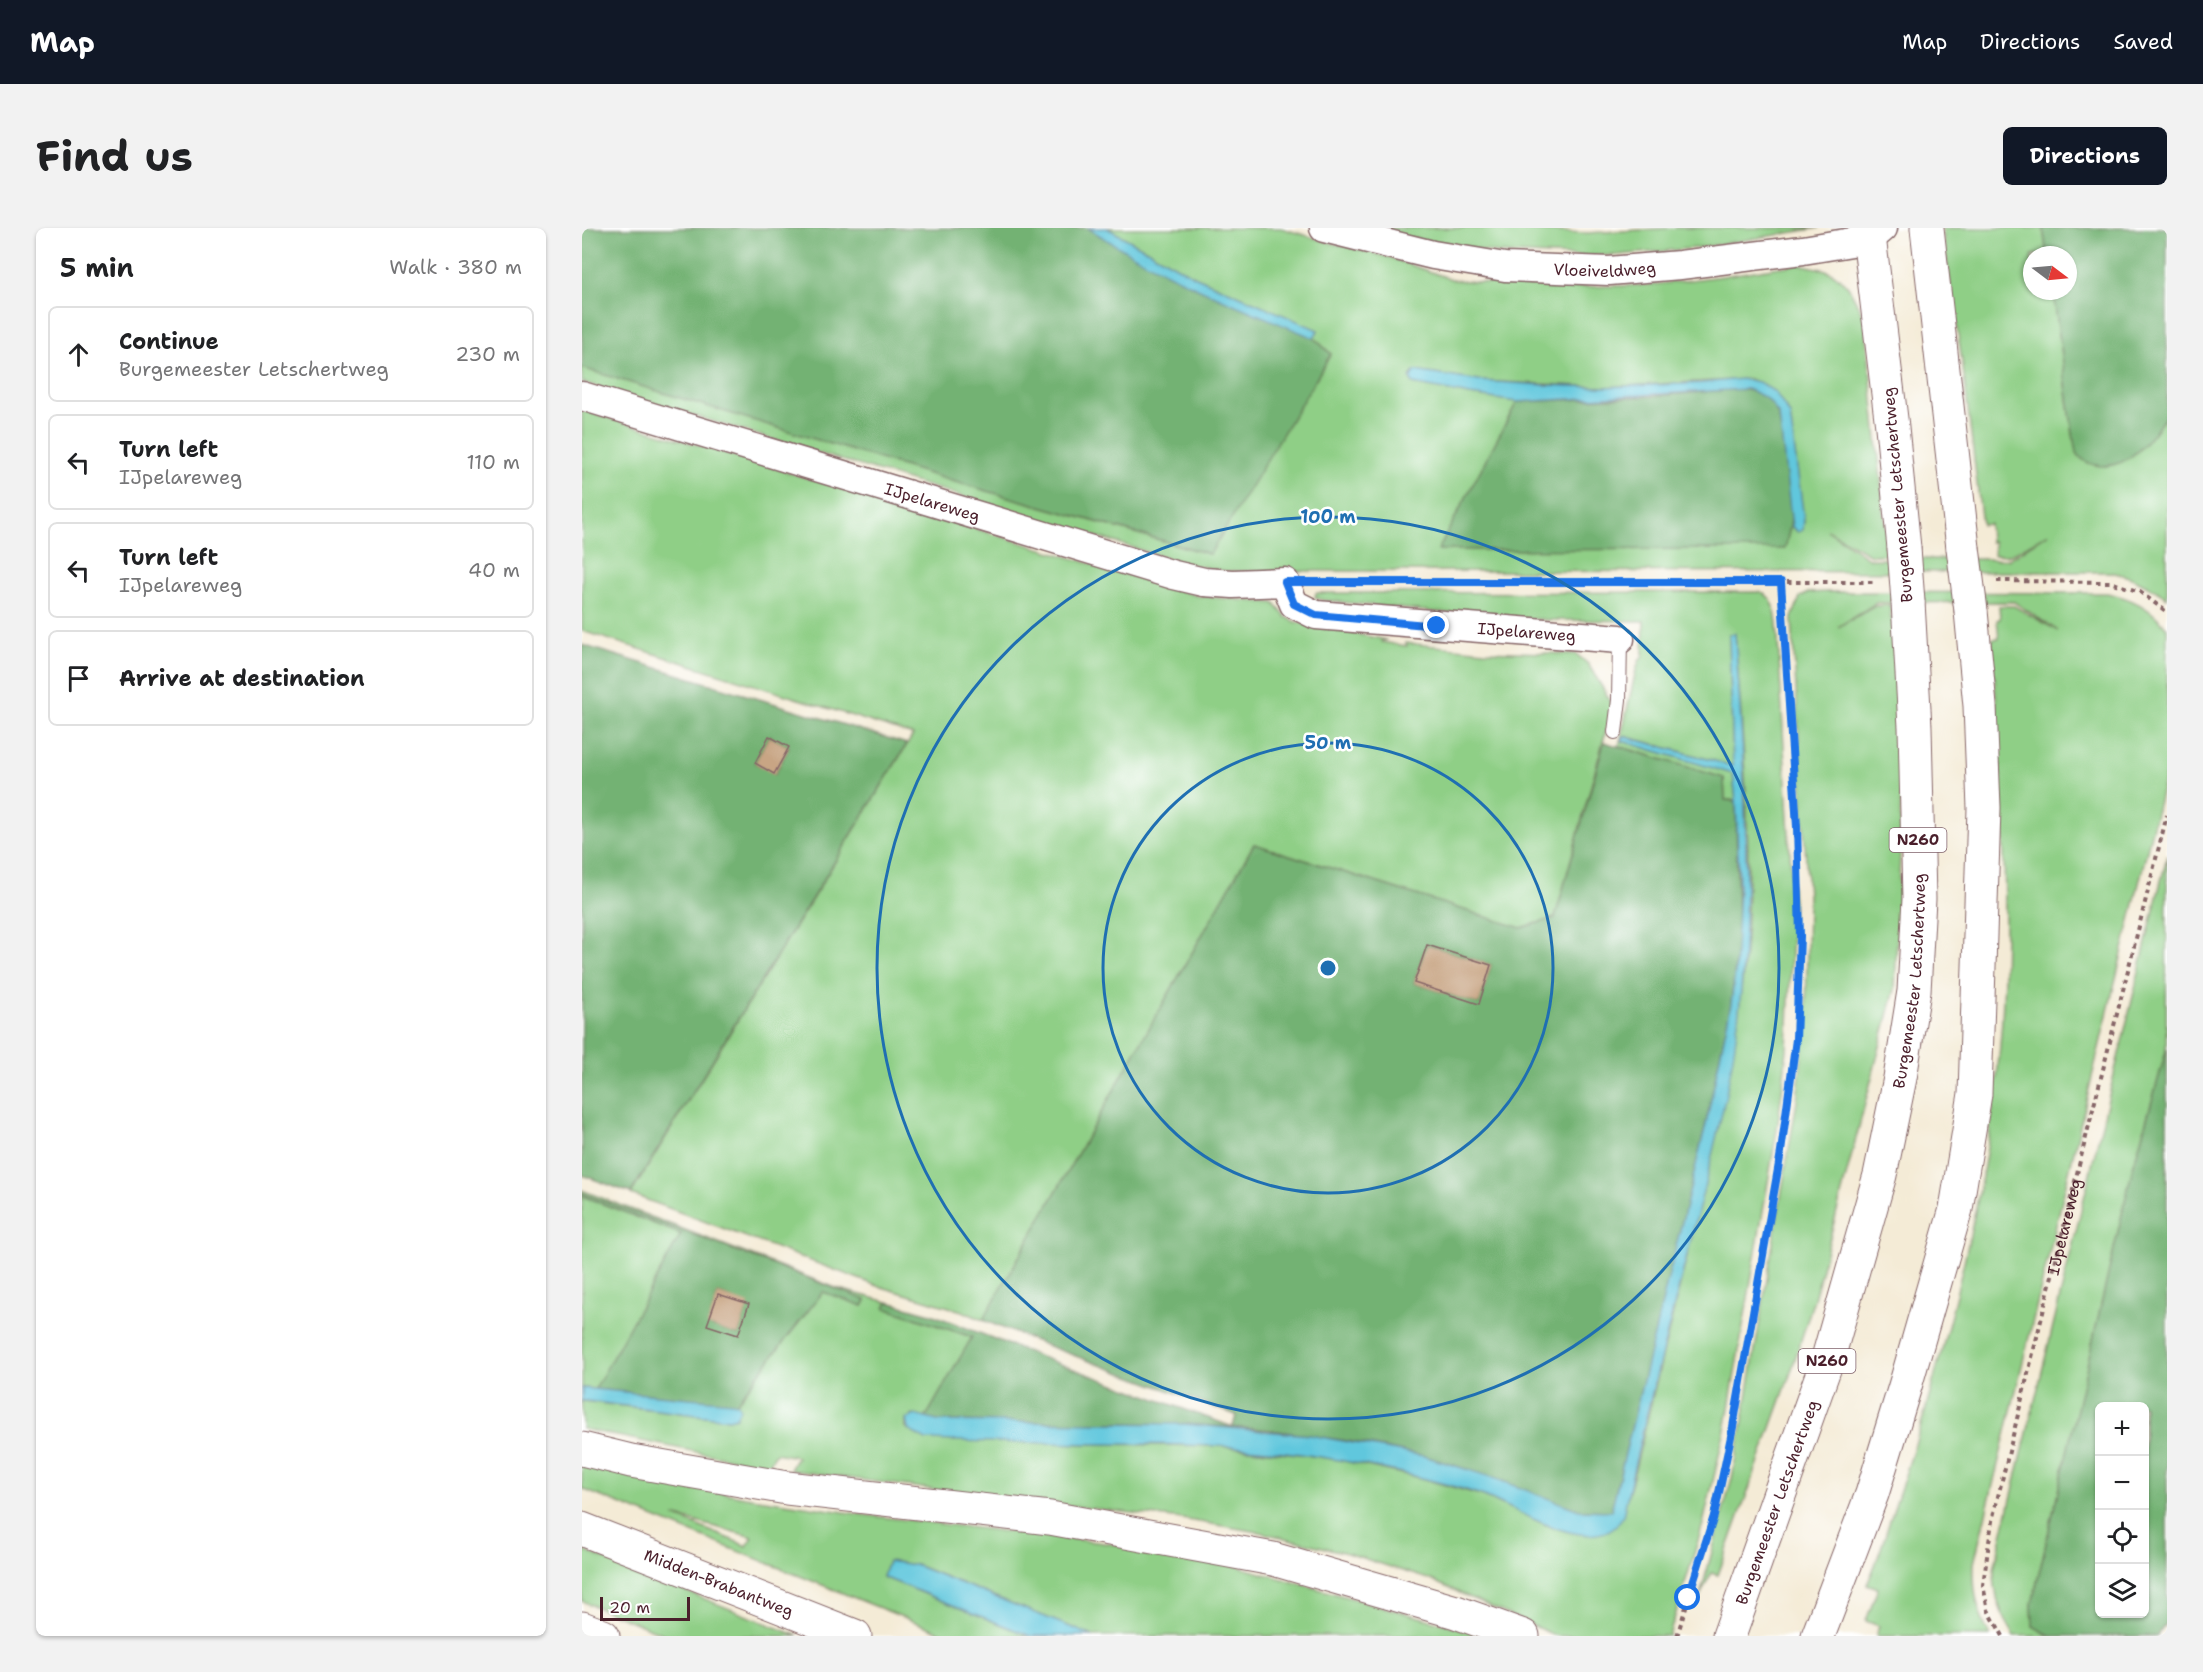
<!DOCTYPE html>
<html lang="en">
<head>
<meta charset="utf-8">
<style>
	:root { --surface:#fff; --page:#f2f2f2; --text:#202124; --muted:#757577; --line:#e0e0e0; --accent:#111827 }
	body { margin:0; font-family:"Shantell Sans",sans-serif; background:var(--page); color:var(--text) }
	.controls { position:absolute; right:18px; bottom:18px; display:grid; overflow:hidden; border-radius:9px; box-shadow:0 2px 4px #0004 }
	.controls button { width:54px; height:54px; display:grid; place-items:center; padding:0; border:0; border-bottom:2px solid var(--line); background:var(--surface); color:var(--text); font:30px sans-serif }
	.compass { position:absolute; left:1441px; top:18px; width:54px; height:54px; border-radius:50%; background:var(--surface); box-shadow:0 2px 4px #0004; rotate:106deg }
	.scale { position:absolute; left:18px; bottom:15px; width:90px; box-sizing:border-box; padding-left:6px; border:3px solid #4a1f2b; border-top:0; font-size:16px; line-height:21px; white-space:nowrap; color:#4a1f2b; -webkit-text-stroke:4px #fff; paint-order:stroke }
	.stop { position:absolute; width:18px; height:18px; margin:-14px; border:4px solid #1a73e8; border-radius:50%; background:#fff }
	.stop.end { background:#1a73e8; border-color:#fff; box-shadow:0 2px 6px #0008 }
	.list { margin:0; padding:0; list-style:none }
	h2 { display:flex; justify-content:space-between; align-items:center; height:78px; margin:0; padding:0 24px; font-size:26px }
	h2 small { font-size:20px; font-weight:400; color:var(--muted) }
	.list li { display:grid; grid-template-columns:39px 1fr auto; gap:18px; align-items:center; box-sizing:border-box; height:96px; margin:0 12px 12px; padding:0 12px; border:2px solid var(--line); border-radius:9px }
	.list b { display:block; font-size:22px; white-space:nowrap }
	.list p { margin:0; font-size:20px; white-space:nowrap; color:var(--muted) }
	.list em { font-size:20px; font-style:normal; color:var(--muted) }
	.icon { flex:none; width:33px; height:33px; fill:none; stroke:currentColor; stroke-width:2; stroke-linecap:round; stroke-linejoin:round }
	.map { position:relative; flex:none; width:1585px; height:1408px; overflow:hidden; border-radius:9px }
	header { display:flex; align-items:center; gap:36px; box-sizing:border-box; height:84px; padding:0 30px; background:var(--accent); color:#fff }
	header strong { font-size:28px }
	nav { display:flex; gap:33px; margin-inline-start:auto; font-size:21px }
	.intro { display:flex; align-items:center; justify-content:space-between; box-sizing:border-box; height:144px; padding:0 36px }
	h1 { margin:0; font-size:42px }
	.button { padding:15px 27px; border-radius:9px; background:var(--accent); color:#fff; font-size:21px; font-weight:700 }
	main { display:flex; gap:36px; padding:0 36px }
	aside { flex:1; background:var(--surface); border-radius:9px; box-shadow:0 2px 4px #0004 }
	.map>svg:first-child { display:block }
	.green { fill:#8fcf86; stroke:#6c7758; stroke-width:1.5; fill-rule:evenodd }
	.forest { fill:#73b273; stroke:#5e684f; stroke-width:1.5; fill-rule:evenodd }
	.water { fill:#60c7dd; stroke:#557384; stroke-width:1.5 }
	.building { fill:#c8a584 }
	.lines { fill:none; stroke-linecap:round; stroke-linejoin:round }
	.service-casing { stroke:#866667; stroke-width:16 }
	.minor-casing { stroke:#866667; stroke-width:31 }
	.primary-casing { stroke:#866667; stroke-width:35 }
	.trunk-casing { stroke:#866667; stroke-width:35 }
	.path { stroke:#866667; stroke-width:4; stroke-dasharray:4.5 4.5; stroke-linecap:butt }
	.service { stroke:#fff; stroke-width:14 }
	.minor { stroke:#fff; stroke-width:28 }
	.primary { stroke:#fff; stroke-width:33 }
	.trunk { stroke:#fff; stroke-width:33 }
	.primary-bridge-casing { stroke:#866667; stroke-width:35; stroke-linecap:butt }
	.primary-bridge { stroke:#fff; stroke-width:33 }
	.route { stroke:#1a73e8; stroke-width:8 }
	.ring { fill:none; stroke:#1f6fb2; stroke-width:3 }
	.labels { text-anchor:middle; stroke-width:5; stroke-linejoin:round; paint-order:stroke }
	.shield { fill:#fff; stroke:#80626b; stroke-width:1.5 }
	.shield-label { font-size:15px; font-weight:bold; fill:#4a1f2b }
	.street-label { font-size:16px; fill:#4a1f2b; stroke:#fff }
	.centre { fill:#1f6fb2; stroke:#fff; stroke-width:3 }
	.ring-label { font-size:18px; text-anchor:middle; font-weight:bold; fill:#1f6fb2; stroke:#fff; stroke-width:5; stroke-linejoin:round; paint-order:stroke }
</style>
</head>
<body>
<header>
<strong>Map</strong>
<nav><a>Map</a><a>Directions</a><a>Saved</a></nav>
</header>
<div class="intro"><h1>Find us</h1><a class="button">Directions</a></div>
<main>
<aside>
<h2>5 min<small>Walk · 380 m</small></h2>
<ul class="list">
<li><svg class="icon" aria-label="ahead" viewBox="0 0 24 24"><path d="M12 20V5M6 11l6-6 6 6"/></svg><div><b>Continue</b><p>Burgemeester Letschertweg</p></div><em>230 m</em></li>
<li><svg class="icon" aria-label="left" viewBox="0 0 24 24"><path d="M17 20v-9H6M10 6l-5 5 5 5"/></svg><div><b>Turn left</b><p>IJpelareweg</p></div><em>110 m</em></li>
<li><svg class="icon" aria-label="left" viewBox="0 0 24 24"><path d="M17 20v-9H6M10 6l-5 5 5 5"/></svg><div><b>Turn left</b><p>IJpelareweg</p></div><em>40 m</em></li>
<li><svg class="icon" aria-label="arrive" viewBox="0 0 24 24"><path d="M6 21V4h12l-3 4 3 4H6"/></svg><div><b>Arrive at destination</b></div></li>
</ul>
</aside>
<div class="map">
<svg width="1585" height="1408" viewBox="0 0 1585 1408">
	<rect width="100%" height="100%" fill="#fff"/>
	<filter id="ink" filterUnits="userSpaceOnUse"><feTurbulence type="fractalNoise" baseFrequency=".0167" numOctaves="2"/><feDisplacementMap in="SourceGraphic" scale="12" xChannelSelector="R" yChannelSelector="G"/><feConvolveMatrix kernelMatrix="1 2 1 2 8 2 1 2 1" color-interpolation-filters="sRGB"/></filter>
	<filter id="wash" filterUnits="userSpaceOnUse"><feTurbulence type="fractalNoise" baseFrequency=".008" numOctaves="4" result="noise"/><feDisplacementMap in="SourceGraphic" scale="24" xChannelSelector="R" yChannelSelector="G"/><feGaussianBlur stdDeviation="1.35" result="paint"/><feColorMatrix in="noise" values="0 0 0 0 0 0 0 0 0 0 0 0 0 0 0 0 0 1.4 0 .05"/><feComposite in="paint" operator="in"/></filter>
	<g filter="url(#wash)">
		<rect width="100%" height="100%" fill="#f4ebd6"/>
		<g class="green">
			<path d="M 525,0 L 699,0 L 746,14 L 806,29 L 872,52 L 947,58 L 998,59 L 1068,57 L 1141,48 L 1217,36 L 1244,42 L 1252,46 L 1266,58 L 1283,91 L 1305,313 L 1303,314 L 1304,327 L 1289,327 L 1245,302 L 1288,331 L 1427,331 L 1467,305 L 1428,327 L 1412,327 L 1412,314 L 1408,314 L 1407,296 L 1400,297 L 1381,140 L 1360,0 L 1461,0 L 1465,27 L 1450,27 L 1450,63 L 1471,63 L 1491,207 L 1523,238 C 1552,235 1570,208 1585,186 L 1585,370 C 1566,357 1549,347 1526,344 L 641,343 L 602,335 L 0,154 L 0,140 L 370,253 L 627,326 L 749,126 L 732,110 L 736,102 L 612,48 ZM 833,143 L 897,153 L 1021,159 L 1168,151 L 1193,164 L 1208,187 L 1222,296 L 1214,303 L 1210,299 L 1210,290 L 1203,320 L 856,322 L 935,174 L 888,167 L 831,156 L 829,147 Z"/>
			<polygon points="771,0 898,0 1004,5 1093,0 1237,0 1115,20 1036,27 996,28 916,25"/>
			<polygon points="0,182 616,368 692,375 704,389 714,394 805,412 800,412 800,414 825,418 824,415 903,423 994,426 1006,436 1031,477 973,690 939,700 672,616 401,1092 380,1083 293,1057 49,966 331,507 0,403"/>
			<path d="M 1177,364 C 1196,367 1195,398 1196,413 L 1211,678 L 1205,822 L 1195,902 L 1144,1197 L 1121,1296 L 1087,1408 L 974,1408 L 849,1352 L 765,1325 L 682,1305 L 600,1291 L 347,1261 L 208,1242 L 215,1229 L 194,1225 L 186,1238 L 180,1237 L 0,1201 L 0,1173 L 147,1191 L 156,1176 L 154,1175 L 241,1063 L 281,1078 L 284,1073 L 0,965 L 0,962 L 254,1060 L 306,1074 L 304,1080 L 390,1109 L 343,1191 L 330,1187 L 323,1194 L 324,1200 L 458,1215 L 636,1218 L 717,1226 L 758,1232 L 838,1250 L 902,1268 L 971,1300 L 1015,1306 L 1046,1267 L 1051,1249 C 1070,1170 1090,1091 1109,1012 C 1131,921 1153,829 1162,736 C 1172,627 1161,515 1153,406 L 1147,407 L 1151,538 L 1042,508 L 1040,513 L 1151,546 L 1154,572 L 1143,572 L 1142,550 L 1037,518 L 1053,446 L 1057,433 L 1061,428 L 1062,393 L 967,392 L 852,384 L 740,372 L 733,369 L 734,365 Z"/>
			<path d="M 1245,364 L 1525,365 C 1550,370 1569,380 1585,400 L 1585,540 L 1392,1335 C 1391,1362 1395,1384 1408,1408 L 1294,1408 L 1297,1398 L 1284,1393 L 1296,1360 L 1285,1356 C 1296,1334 1303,1307 1311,1283 C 1325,1242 1339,1201 1350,1158 C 1385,1032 1415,904 1421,773 C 1427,652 1418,532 1410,411 L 1417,410 L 1415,392 L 1418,391 L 1417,378 L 1432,378 L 1476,403 L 1432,374 L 1294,375 L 1256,399 L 1293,378 L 1308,377 L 1309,391 L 1312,391 L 1320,445 L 1318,625 L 1313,761 L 1232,1071 L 1209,1144 L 1136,1347 L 1129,1345 L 1118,1368 L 1150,1250 L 1162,1187 L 1215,873 L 1224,792 L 1226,669 L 1210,390 L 1218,369 L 1226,365 Z"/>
			<path d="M 1585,628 L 1584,824 L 1550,943 L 1450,1376 L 1451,1398 L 1469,1408 L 1433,1408 C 1418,1386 1412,1368 1412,1341 Z"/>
			<polygon points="0,968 99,1006 13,1161 0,1160"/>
			<path d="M 0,1235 L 163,1269 L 282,1287 L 515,1314 L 621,1329 L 906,1408 L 511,1408 L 334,1337 L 306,1333 L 301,1349 L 448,1408 L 368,1408 L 0,1261 ZM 92,1288 L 171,1309 L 165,1318 Z"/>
			<polygon points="0,1322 216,1408 86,1408 0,1373"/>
		</g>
		<g class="forest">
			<polygon points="0,0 506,0 575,40 609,57 732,110 749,126 628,326 370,253 0,140"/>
			<path d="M 1461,0 L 1585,0 L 1585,186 C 1569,210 1547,244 1513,237 C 1503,235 1496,229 1493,220 L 1471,63 L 1486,63 L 1486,27 L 1465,27 Z"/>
			<path d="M 1156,161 C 1170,162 1184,167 1192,179 C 1202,192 1210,270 1209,289 C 1209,299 1205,311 1203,321 L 856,322 L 935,174 L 1073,168 Z"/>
			<path d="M 0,417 L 325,516 L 49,965 L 0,947 ZM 187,508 L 207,519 L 193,546 L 173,535 Z"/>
			<path d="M 1022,514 L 1142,550 L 1143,572 L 1154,573 L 1156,711 L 1149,776 L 1123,900 L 1029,1283 L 997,1282 L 909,1249 L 842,1228 L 766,1213 L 689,1202 L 602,1196 L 355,1193 L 343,1191 L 390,1109 L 303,1080 L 306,1074 L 349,1086 L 456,1128 L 651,1199 L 654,1187 L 461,1116 L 401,1092 L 672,616 L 939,700 L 973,690 ZM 845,717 L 909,737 L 897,776 L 832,755 Z"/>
			<path d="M 1585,820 L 1585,1393 L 1576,1408 L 1469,1408 L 1451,1398 L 1450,1376 L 1550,943 ZM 1518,1178 L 1562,1178 L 1562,1386 L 1518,1386 Z"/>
			<path d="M 0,965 L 284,1072 L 281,1078 L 241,1064 L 154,1175 L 13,1161 L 99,1006 L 0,968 ZM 136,1066 L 166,1077 L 156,1107 L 126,1097 Z"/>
		</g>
		<g class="water">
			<path d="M 506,0 L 525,0 L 612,48 L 736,102 L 732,110 C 654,78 576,46 506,0 Z"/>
			<polygon points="833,143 897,153 964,157 1021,159 1119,155 1159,151 1177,154 1193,164 1208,187 1222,291 1221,302 1216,304 1210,299 1197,187 1187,173 1180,168 1165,161 935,174 888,167 831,156 828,150"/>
			<path d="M 1153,405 C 1163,542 1172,679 1153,816 C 1145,870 1131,923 1118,976 C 1092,1080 1064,1183 1041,1288 C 1016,1335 934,1280 902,1268 C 881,1260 858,1255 836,1249 C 783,1236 730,1226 675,1221 C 621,1216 567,1216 512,1216 C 456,1215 400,1214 344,1212 L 326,1202 L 324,1191 L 333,1187 L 355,1193 L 602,1196 L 728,1207 L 842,1228 L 909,1249 L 997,1282 L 1029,1283 L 1123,900 L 1149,776 L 1153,744 L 1157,659 L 1154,573 L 1151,546 L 1040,513 L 1041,508 L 1151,538 L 1147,407 Z"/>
			<polygon points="0,1160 151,1174 156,1176 158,1181 154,1189 147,1191 4,1173 0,1173"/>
			<polygon points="306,1333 333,1337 511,1408 448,1408 301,1349"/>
		</g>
		<g id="blocks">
			<g class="building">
				<polygon points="187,508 207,519 192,546 173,535"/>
				<polygon points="845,717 909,737 897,776 832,755"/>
				<polygon points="136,1066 167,1076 156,1107 125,1097"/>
			</g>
		</g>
	</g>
	<g filter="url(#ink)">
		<use href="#blocks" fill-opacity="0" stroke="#866667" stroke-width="1.5"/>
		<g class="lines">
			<g class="service-casing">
				<polyline id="service" points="1033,504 1037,472 1038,411"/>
			</g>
			<g class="minor-casing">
				<g id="minor">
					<path id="s2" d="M 742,0 L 851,27 L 923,39 L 1027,43 L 1098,37 L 1221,22 L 1288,11 L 1301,0"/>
					<path id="s3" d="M 0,168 L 592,347 L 622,354 L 651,356 L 703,354 L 712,376 L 734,387 L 1038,411"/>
				</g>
			</g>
			<g class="primary-casing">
				<g id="primary">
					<polyline points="1286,0 1310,199 1322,320"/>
					<polyline points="1345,0 1381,320"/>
					<path id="s4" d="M 1147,1408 L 1246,1130 L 1298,947 L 1318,850 L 1332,763 L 1337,671 L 1333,499 L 1326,374"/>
					<polyline points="1236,1408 1290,1266 1324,1155 1374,981 1393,866 1402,580 1398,478 1389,383"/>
				</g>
			</g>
			<g class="trunk-casing">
				<g id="trunk">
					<polyline points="0,1221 49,1233 205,1260 468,1290 691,1331 874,1384 941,1408"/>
					<path id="s5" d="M 0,1301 L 273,1408"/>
					<polyline points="0,1400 21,1408"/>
				</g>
			</g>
			<g class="path">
				<polyline points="1415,353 1528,354 1558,364 1585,384"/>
				<polyline points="737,354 1294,354"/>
				<polyline points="1095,1408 1132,1288 1151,1199 1199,924 1214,811 1218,708 1215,599 1199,354"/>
				<path id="s1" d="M 1421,1408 L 1406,1382 L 1401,1357 L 1410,1293 L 1499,929 L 1585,587"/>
			</g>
			<use href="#service" class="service"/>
			<use href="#minor" class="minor"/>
			<use href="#primary" class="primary"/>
			<use href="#trunk" class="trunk"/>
			<g class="primary-bridge-casing">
				<g id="primary-bridge">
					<polyline points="1322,320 1326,374"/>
					<polyline points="1381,320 1389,383"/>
				</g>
			</g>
			<use href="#primary-bridge" class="primary-bridge"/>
		</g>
	</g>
	<g class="lines" filter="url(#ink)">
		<polyline class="route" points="855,398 734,387 712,376 703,354 1199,354 1215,599 1218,708 1214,811 1199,924 1151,1199 1132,1288 1106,1370"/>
	</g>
	<g class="ring">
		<circle cx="746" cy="740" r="225"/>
		<circle cx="746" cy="740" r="451"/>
	</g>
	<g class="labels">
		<g class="shield">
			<rect x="1307.5" y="600" width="57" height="24" rx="4.5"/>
			<rect x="1216.5" y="1121" width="57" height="24" rx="4.5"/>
		</g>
		<g class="shield-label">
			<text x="1336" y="617">N260</text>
			<text x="1245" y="1138">N260</text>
		</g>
		<g class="street-label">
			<text dy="6" stroke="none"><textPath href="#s2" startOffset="285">Vloeiveldweg</textPath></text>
			<text transform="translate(1315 267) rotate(-95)" y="6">Burgemeester Letschertweg</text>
			<text dy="6" stroke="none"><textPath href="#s3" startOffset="366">IJpelareweg</textPath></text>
			<text dy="6" stroke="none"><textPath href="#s3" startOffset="990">IJpelareweg</textPath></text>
			<text dy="6" stroke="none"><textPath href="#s4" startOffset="682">Burgemeester Letschertweg</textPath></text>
			<text dy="6" stroke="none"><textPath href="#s1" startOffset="423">IJpelareweg</textPath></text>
			<text dy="6" stroke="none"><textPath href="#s4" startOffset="142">Burgemeester Letschertweg</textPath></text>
			<text dy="6" stroke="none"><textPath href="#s5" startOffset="147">Midden-Brabantweg</textPath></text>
		</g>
	</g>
	<circle cx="746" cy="740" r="9" class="centre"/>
	<g class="ring-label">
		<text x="746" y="295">100 m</text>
		<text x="746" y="521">50 m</text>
	</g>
</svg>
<div class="controls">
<button>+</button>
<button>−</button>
<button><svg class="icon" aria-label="locate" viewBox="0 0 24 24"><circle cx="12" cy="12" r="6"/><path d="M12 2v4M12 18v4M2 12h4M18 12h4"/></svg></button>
<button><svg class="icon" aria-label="layers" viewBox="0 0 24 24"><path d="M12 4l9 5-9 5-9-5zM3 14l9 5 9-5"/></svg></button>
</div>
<svg class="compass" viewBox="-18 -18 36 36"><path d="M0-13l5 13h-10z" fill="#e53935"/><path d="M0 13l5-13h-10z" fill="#757577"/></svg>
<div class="scale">20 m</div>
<div class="stop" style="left:1106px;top:1370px"></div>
<div class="stop end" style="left:855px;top:398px"></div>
</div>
</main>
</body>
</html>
